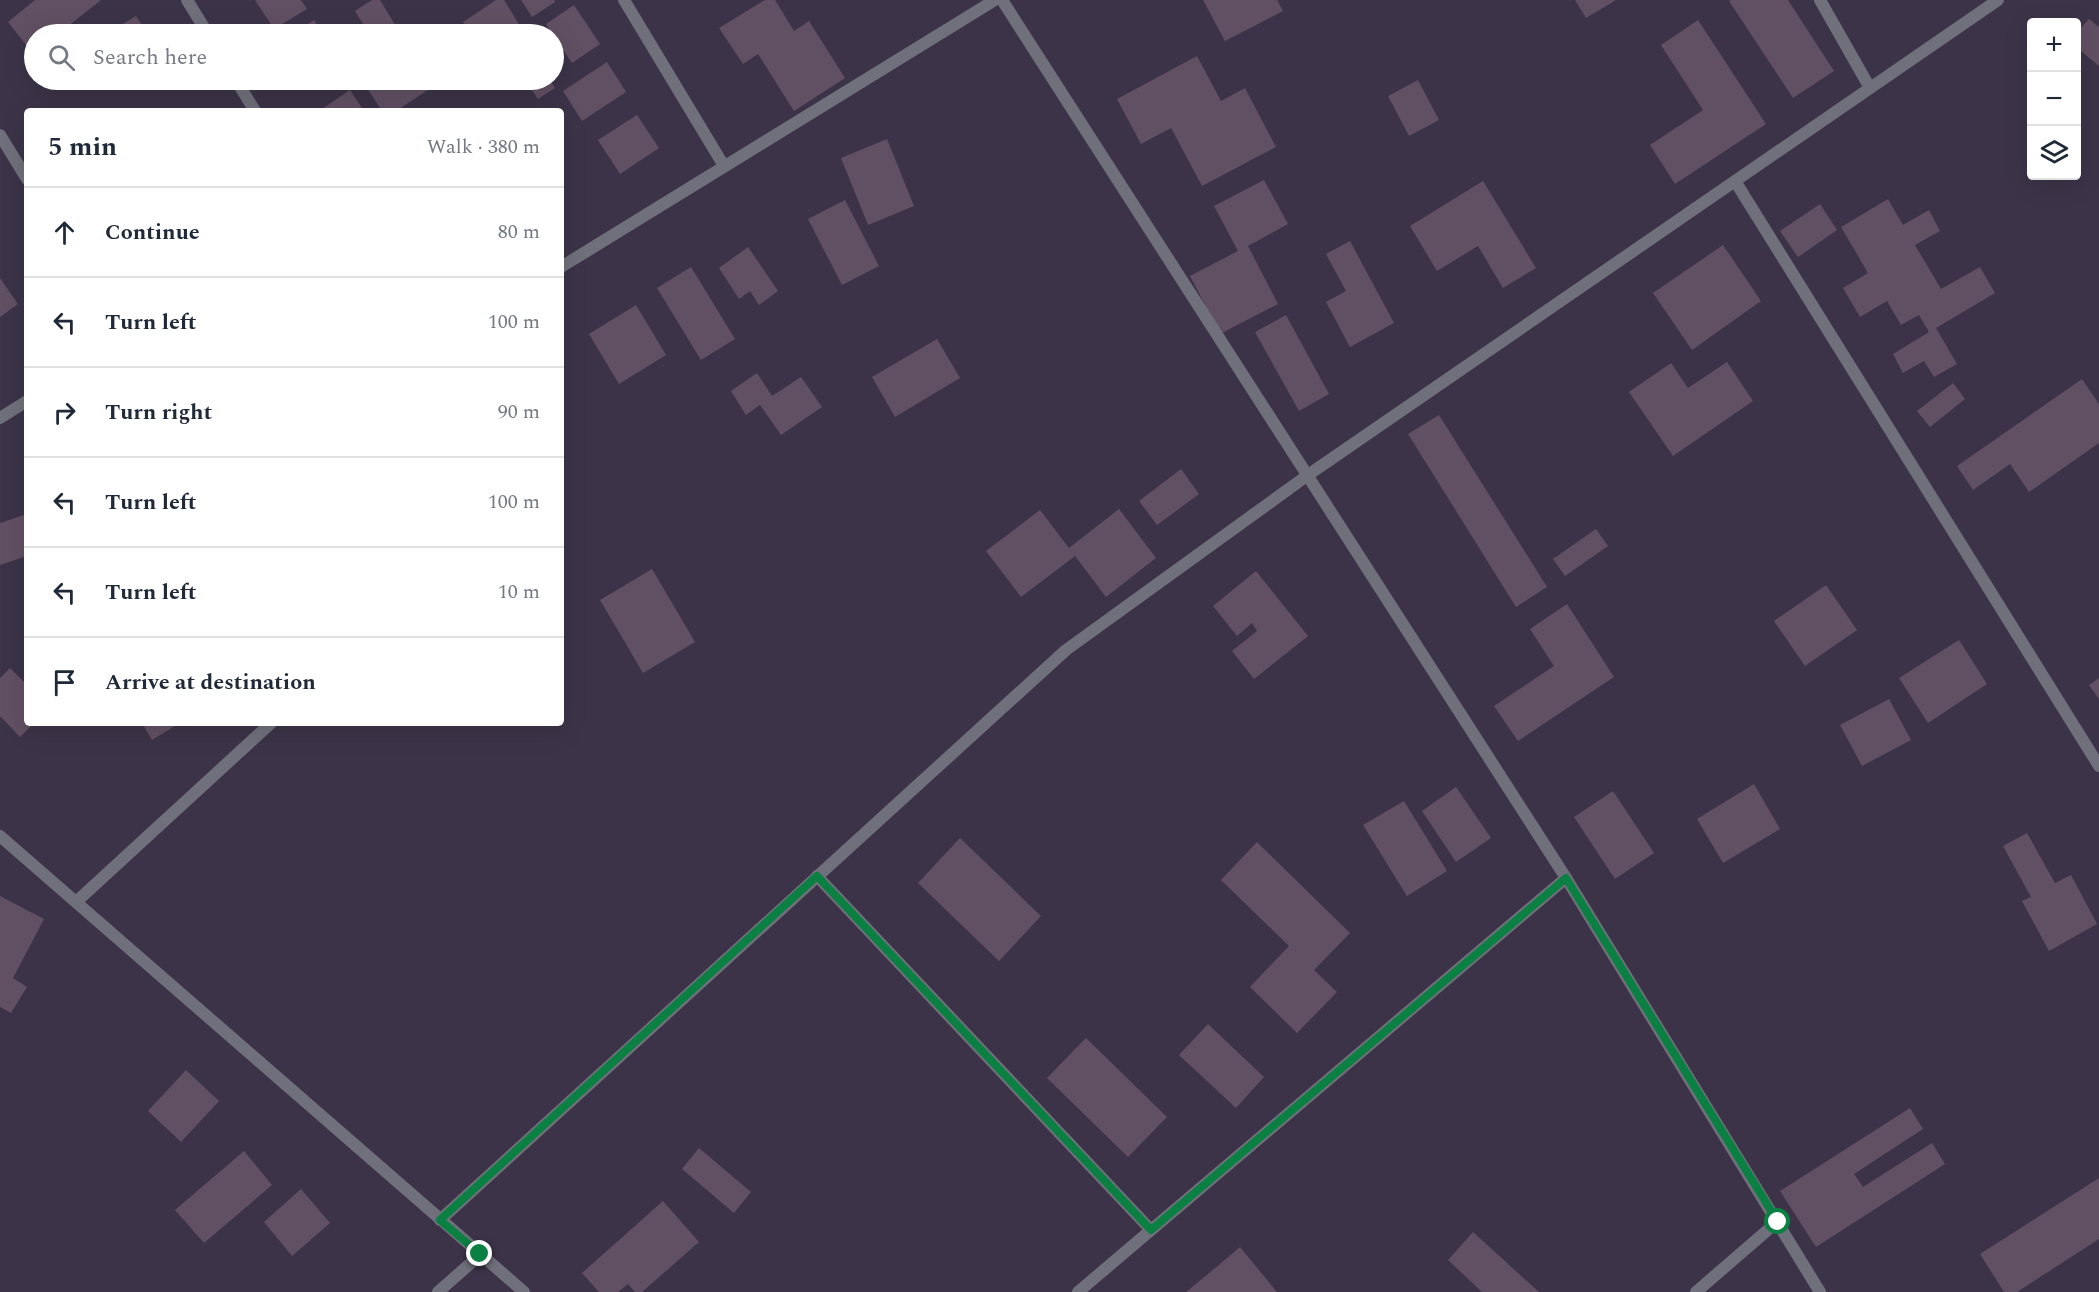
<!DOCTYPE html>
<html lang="en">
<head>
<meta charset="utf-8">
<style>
	:root { --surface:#fff; --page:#f6f6f7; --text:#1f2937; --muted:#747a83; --line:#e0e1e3 }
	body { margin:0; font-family:Spectral,serif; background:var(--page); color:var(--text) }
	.controls { position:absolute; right:18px; top:18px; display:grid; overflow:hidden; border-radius:6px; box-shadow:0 6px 24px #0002 }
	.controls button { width:54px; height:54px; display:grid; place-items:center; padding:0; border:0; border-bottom:2px solid var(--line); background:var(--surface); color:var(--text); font:30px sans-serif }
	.stop { position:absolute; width:18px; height:18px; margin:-14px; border:4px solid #0b8043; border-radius:50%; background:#fff }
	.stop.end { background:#0b8043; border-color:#fff; box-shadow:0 2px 6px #0008 }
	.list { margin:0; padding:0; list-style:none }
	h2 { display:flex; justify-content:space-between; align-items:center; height:78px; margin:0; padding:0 24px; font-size:26px }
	h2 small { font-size:20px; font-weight:400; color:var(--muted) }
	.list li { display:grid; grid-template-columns:39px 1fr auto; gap:18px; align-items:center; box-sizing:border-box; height:90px; padding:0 24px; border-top:2px solid var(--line) }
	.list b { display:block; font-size:22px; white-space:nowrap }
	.list em { font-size:20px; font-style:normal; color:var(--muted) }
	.icon { flex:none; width:33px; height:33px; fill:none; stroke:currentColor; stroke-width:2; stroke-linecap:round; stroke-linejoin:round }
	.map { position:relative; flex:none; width:2099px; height:1292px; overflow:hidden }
	.search { position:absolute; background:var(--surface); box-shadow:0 6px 24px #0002; left:24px; top:24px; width:540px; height:66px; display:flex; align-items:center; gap:15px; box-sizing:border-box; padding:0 21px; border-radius:33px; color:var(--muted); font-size:22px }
	.panel { position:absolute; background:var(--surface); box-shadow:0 6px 24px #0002; left:24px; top:108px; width:540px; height:618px; border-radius:6px }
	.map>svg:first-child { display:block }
	.building { fill:#615063 }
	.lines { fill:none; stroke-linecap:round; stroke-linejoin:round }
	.street { stroke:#6f707b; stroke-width:12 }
	.route { stroke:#0b8043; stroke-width:8 }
</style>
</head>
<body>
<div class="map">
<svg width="2099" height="1292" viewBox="0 0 2099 1292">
	<rect width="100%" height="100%" fill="#3c3348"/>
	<g class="building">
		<polygon points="35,0 101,0 58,34 34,34 34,55 8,22"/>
		<polygon points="255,0 301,0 307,9 274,29"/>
		<polygon points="372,0 380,0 397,28 387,34 369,34 355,11"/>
		<polygon points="496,0 504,0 525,34 471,34 463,22"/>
		<polygon points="521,0 554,0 555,2 532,17"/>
		<polygon points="765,0 775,0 794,31 809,21 845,78 794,111 758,54 743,64 719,28"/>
		<polygon points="1203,0 1277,0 1283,11 1225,41"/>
		<polygon points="1575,0 1616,0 1586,18"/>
		<polygon points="1731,0 1788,0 1834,71 1793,98 1729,1"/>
		<polygon points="574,5 600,44 572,63 546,24"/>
		<polygon points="136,16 148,34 107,34"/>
		<polygon points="2089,19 2099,27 2099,66 2076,47 2076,33"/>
		<polygon points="314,20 323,34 293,34"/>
		<polygon points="1698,20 1766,124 1675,184 1650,145 1703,110 1661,45"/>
		<polygon points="1197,56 1221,101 1245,88 1276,147 1202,186 1171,128 1141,144 1117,99"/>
		<polygon points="607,62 626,92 582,121 563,91"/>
		<polygon points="362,80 439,80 440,82 396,111 382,111"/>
		<polygon points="525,80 550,80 555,88 538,99"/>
		<polygon points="1418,80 1439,120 1409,136 1388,96"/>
		<polygon points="350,90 364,111 319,111"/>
		<polygon points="637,115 659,148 620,174 598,140"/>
		<polygon points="887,139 914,206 868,225 841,158"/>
		<polygon points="1264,180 1288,224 1248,246 1278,304 1220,334 1190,276 1238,251 1214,206"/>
		<polygon points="1483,181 1536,268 1503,288 1478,246 1437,271 1410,226"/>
		<polygon points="1888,199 1903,225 1929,210 1940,231 1915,245 1941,289 1980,267 1995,293 1936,328 1957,364 1934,377 1924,361 1903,373 1893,354 1929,332 1919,315 1901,325 1887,301 1860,317 1843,288 1868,273 1841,227"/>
		<polygon points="845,200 879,266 842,285 808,219"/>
		<polygon points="1820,204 1837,230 1798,257 1780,231"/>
		<polygon points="1350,241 1394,323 1350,347 1326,302 1346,291 1326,254"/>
		<polygon points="1723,245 1761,301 1692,350 1653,293"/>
		<polygon points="748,247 778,291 759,305 750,291 739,299 719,268"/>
		<polygon points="691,267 735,339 701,360 657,288"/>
		<polygon points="0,278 18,304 0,317"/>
		<polygon points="636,305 666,355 619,384 589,334"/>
		<polygon points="1286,315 1329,394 1299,411 1255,332"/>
		<polygon points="937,339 960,378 895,417 872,377"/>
		<polygon points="1727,362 1753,401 1673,456 1629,392 1671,363 1688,388"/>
		<polygon points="757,373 772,396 801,377 822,407 781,435 760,405 746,415 731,391"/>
		<polygon points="2082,379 2099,404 2099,443 2029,492 2010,464 1973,490 1957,466"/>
		<polygon points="1953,383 1965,399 1930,427 1917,411"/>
		<polygon points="1439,415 1547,587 1516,607 1408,434"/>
		<polygon points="1181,469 1199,494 1157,525 1139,501"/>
		<polygon points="1119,509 1156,558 1106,597 1075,556 1021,597 986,551 1040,510 1069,548"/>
		<polygon points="27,514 27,556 0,565 0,523"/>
		<polygon points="1596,529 1608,546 1565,576 1553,559"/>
		<polygon points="652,569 695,642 643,673 600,600"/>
		<polygon points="1256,571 1308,636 1254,679 1232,651 1257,631 1252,623 1237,636 1213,606"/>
		<polygon points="1826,585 1857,630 1805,666 1774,621"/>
		<polygon points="1567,604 1614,677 1518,741 1494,706 1554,666 1530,629"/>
		<polygon points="1959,640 1987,684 1928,723 1899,678"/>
		<polygon points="10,668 27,685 27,723 34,723 20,737 0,716 0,678"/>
		<polygon points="2099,678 2099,699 2089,685"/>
		<polygon points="1889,699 1911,740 1862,766 1840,725"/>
		<polygon points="142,723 180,723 152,740"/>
		<polygon points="1754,784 1780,829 1723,863 1697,819"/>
		<polygon points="1456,787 1491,838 1456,862 1422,811"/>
		<polygon points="1613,791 1654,853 1615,879 1574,817"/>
		<polygon points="1404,801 1447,871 1407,896 1363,825"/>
		<polygon points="2027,833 2055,883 2071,875 2097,924 2049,951 2022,901 2031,897 2003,846"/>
		<polygon points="960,838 1041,916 999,961 918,883"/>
		<polygon points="1257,842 1350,933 1314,970 1337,992 1297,1033 1250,987 1289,946 1221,880"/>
		<polygon points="0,896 44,919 13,978 27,987 11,1013 0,1007"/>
		<polygon points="1208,1024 1264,1077 1236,1108 1179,1055"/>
		<polygon points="1086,1038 1167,1117 1128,1157 1047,1078"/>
		<polygon points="186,1070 219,1101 181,1142 148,1111"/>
		<polygon points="1910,1108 1923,1129 1854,1174 1863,1187 1932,1143 1945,1164 1816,1247 1780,1191"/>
		<polygon points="699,1148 751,1192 734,1213 682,1169"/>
		<polygon points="244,1151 272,1185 204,1243 175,1210"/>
		<polygon points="2099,1178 2099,1239 2017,1292 2004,1292 1980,1254"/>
		<polygon points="301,1189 330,1223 292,1256 264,1222"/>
		<polygon points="663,1201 699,1242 642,1292 635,1292 628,1284 618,1292 599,1292 582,1273"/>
		<polygon points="1473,1232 1539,1292 1482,1292 1448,1260"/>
		<polygon points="1240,1247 1277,1292 1186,1292 1220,1264"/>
	</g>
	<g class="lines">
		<g class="street">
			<polyline points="187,0 208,34"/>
			<polyline points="624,0 724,166"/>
			<polyline points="1002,0 1566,878 1820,1292"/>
			<polyline points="1820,0 1870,88"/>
			<polyline points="236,80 255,111"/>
			<polyline points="0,135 27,179"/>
			<polyline points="1735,181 2099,766"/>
			<polyline points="561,267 995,0"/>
			<polyline points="0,418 27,401"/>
			<polyline points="0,836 524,1292"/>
			<polyline points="817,876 1151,1230"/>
			<polyline points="76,902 271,723"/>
			<polyline points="440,1220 1066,650 1308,475 1998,0"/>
			<polyline points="438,1292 480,1255"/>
			<polyline points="1078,1292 1566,878"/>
			<polyline points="1696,1292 1777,1222"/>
		</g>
	</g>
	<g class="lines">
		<polyline class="route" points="480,1254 440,1220 817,876 1151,1230 1566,878 1778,1222"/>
	</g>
</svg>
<div class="controls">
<button>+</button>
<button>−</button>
<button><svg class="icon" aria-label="layers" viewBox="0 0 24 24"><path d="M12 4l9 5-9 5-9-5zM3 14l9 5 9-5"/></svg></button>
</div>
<div class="stop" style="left:1778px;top:1222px"></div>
<div class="stop end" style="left:480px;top:1254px"></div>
<div class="search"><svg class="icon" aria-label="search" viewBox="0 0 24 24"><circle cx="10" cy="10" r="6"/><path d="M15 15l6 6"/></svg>Search here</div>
<section class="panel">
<h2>5 min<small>Walk · 380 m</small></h2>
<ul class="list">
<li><svg class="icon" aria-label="ahead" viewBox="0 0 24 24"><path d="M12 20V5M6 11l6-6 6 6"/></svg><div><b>Continue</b></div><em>80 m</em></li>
<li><svg class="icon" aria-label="left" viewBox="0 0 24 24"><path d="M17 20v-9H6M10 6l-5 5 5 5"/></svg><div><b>Turn left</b></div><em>100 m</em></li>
<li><svg class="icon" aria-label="right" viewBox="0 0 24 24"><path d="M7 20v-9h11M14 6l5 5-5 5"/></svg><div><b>Turn right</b></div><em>90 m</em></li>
<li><svg class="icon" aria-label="left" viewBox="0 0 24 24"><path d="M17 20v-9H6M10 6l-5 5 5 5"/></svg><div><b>Turn left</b></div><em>100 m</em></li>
<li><svg class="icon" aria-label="left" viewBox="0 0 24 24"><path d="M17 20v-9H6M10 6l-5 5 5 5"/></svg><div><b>Turn left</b></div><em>10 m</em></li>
<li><svg class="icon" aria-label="arrive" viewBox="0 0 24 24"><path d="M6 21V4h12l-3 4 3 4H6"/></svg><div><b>Arrive at destination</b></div></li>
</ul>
</section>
</div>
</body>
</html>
